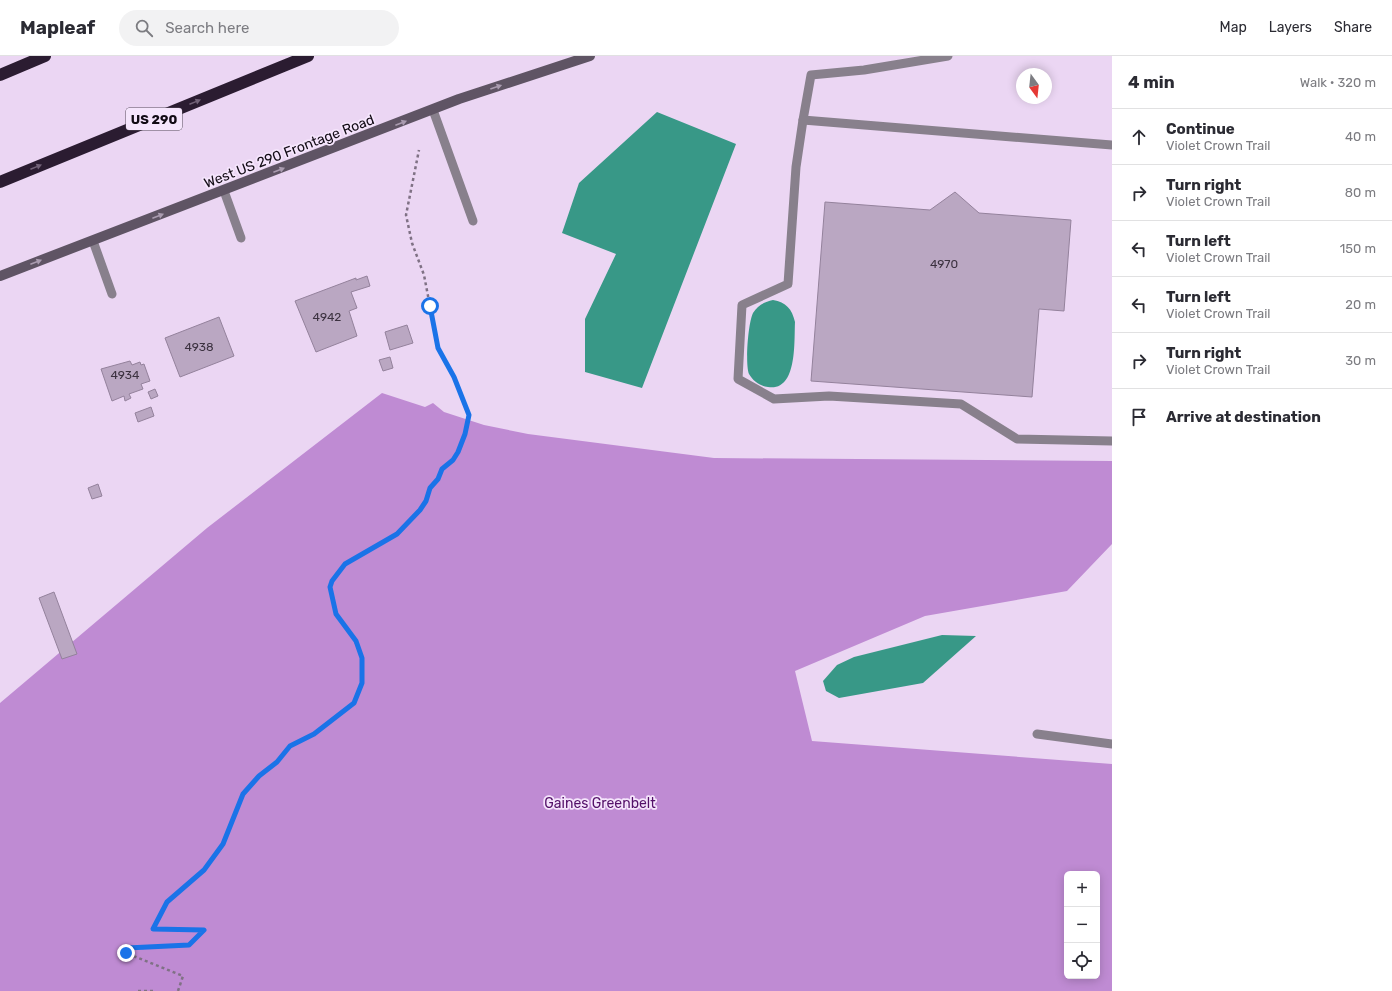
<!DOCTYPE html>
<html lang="en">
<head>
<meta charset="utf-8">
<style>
	:root { --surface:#fff; --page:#f2f2f3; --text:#2b2b33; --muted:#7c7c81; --line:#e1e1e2 }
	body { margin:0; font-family:Rubik,sans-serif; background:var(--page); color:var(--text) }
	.controls { position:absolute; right:12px; bottom:12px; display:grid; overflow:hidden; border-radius:6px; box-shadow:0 2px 10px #0003 }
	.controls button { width:36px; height:36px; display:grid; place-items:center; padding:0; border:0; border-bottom:1px solid var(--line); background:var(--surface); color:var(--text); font:20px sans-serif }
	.compass { position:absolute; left:1016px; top:12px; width:36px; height:36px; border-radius:50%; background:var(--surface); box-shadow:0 2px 10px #0003; rotate:165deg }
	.stop { position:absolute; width:12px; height:12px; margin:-9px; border:3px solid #1a73e8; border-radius:50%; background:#fff }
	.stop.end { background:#1a73e8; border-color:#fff; box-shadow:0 1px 4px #0008 }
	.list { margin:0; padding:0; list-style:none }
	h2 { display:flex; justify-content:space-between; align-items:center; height:52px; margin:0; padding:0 16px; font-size:17px }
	h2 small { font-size:13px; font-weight:400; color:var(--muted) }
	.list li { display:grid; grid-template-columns:26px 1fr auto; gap:12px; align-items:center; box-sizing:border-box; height:56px; padding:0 16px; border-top:1px solid var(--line) }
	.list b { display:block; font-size:15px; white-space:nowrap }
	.list p { margin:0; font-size:13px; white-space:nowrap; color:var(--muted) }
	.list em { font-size:13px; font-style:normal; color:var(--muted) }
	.icon { flex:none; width:22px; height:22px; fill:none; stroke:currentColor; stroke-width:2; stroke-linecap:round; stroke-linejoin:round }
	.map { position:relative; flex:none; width:1112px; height:935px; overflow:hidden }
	header { display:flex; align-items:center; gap:24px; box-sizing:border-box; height:56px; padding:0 20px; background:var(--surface); border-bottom:1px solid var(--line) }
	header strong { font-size:19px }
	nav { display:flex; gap:22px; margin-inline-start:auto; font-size:14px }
	.search { width:280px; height:36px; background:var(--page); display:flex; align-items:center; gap:10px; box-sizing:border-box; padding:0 14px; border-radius:22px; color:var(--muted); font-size:15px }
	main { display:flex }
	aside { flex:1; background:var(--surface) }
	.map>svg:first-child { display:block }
	.forest { fill:#bf8bd3; fill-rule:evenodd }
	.water { fill:#389887 }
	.building { fill:#baa7c2; stroke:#94829c }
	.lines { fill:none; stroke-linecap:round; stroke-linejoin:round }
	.path { stroke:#7f7184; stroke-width:2.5; stroke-dasharray:3 3; stroke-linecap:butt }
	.service { stroke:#88808c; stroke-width:9 }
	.secondary { stroke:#5f5464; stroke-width:10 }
	.motorway { stroke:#2b1c31; stroke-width:12 }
	.oneway { fill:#aa9cb0 }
	.oneway2 { fill:#726278 }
	.route { stroke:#1a73e8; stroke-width:5 }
	.labels { text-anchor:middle; stroke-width:3.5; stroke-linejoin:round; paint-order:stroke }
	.number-label { font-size:12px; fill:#3c3240 }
	.shield { fill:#f5e5fc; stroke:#564c5a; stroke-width:1 }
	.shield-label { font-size:13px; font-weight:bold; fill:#120b15 }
	.street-label { font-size:14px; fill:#120b15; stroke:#f5e5fc }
	.park-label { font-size:14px; fill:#541169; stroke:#f5e5fc }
</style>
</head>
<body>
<header>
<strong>Mapleaf</strong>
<div class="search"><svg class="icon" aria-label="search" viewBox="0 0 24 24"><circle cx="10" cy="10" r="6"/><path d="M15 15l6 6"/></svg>Search here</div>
<nav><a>Map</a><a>Layers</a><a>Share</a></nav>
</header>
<main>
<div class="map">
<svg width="1112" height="935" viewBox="0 0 1112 935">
	<rect width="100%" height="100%" fill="#ebd6f3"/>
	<path class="forest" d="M 382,337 L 425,351 L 433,347 L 444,356 L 484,369 L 528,378 L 714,402 L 1112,405 L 1112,488 L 1067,535 L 925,560 L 795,615 L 812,685 L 1112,708 L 1112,935 L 0,935 L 0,647 L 207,472 ZM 1067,818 L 1097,818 L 1097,920 L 1067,920 Z"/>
	<g class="water">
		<polygon points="657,56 736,88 642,332 585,316 585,263 616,198 562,177 579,127"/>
		<path d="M 773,244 C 786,246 792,253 795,266 C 794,284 798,336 768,331 C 760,330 753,325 749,318 C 745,308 748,267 753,257 C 758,249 764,246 773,244 Z"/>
		<polygon points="942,579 976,580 923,627 839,642 826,635 823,625 837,609 854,601"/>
	</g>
	<g class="building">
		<polygon points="955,136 979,157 1071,164 1064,255 1039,253 1032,341 811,325 825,146 930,154"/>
		<polygon points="367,220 370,230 351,236 357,252 349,255 357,280 316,296 295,245 356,222 356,224"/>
		<polygon points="219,261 234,300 180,321 165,282"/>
		<polygon points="407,269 413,287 390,294 385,276"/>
		<polygon points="390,301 393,312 383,315 379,304"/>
		<polygon points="130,305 132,309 140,306 141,309 144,308 150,325 141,328 143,333 129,338 131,342 125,345 124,340 112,345 101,313"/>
		<polygon points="155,333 158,340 151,343 148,336"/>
		<polygon points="151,351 154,360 138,366 135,357"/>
		<polygon points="98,428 102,440 92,443 88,432"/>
		<polygon points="54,536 77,598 62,603 39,542"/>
	</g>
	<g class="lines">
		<g class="path">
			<polyline points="138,935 153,935"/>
			<polyline points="178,935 183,920 126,897 127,893 189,889 204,874 153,873 167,846 204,814 223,788 243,738 259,720 277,706 290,690 314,678 354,647 362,627 362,602 355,585 336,558 330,531 332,525 345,508 397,478 420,453 426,445 430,432 438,423 442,413 453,404 458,396 465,378 469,359 454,321 438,292 424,219 412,187 406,159 419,94"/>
		</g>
		<g class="service">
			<polyline points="948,0 864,14 811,19 803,64 1112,89"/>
			<polyline points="433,54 473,165"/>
			<polyline points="803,64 796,111 788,228 742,249 738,323 774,343 829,340 961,348 1017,383 1112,385"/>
			<polyline points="224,135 241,182"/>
			<polyline points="93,185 112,238"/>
			<polyline points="1037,678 1112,688"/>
		</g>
		<polyline class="secondary" points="0,220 459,43 590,0"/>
		<g class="motorway">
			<polyline points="0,19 45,0"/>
			<polyline points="0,126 308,0"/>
		</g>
	</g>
	<defs><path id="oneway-solid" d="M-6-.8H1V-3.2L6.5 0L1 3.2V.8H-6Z"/></defs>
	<g class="oneway">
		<use href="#oneway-solid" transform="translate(496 31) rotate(-19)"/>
		<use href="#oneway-solid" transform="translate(401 67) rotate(-21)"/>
		<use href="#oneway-solid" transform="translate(279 114) rotate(-21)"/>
		<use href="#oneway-solid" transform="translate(158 160) rotate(-21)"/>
		<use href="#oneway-solid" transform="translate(36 206) rotate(-21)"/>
	</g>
	<g class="oneway2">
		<use href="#oneway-solid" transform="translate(195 46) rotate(-22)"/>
		<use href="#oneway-solid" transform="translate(36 111) rotate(-22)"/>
	</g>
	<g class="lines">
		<polyline class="route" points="126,897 127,892 189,889 204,874 153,873 167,846 204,814 223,788 243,738 259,720 277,706 290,690 314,678 354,647 362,627 362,602 356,585 336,558 330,531 332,525 345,508 397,478 420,454 426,445 430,432 438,423 442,413 453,404 458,396 465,378 469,359 454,321 438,292 430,250"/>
	</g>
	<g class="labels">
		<g class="number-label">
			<text x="944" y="212">4970</text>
			<text x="327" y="265">4942</text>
			<text x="199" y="295">4938</text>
			<text x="125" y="323">4934</text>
		</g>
		<rect class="shield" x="126" y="52" width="56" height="22" rx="3"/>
		<g class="shield-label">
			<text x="154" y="68">US 290</text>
		</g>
		<g class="street-label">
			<text transform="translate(289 95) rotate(-21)" y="5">West US 290 Frontage Road</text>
		</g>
		<g class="park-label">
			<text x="600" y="752">Gaines Greenbelt</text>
		</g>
	</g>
</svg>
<div class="controls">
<button>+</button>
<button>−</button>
<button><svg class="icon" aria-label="locate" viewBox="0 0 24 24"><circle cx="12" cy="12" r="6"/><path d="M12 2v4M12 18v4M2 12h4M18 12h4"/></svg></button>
</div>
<svg class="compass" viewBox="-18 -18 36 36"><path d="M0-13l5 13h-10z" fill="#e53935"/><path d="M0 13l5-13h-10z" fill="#7c7c81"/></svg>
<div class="stop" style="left:430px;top:250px"></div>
<div class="stop end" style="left:126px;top:897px"></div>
</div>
<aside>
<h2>4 min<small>Walk · 320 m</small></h2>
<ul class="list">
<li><svg class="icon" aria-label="ahead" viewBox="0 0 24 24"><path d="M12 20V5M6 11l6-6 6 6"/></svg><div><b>Continue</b><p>Violet Crown Trail</p></div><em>40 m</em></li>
<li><svg class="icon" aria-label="right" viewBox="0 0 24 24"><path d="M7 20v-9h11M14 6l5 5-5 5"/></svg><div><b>Turn right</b><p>Violet Crown Trail</p></div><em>80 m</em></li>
<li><svg class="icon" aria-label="left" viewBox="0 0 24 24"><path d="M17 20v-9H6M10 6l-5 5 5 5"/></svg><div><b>Turn left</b><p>Violet Crown Trail</p></div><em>150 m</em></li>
<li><svg class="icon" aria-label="left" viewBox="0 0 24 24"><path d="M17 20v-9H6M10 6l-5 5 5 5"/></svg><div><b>Turn left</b><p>Violet Crown Trail</p></div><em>20 m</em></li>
<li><svg class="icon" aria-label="right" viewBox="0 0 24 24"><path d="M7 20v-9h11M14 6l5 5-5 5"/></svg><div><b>Turn right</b><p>Violet Crown Trail</p></div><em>30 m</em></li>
<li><svg class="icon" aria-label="arrive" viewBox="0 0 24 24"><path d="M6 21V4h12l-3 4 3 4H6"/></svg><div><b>Arrive at destination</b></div></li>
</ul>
</aside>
</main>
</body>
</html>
